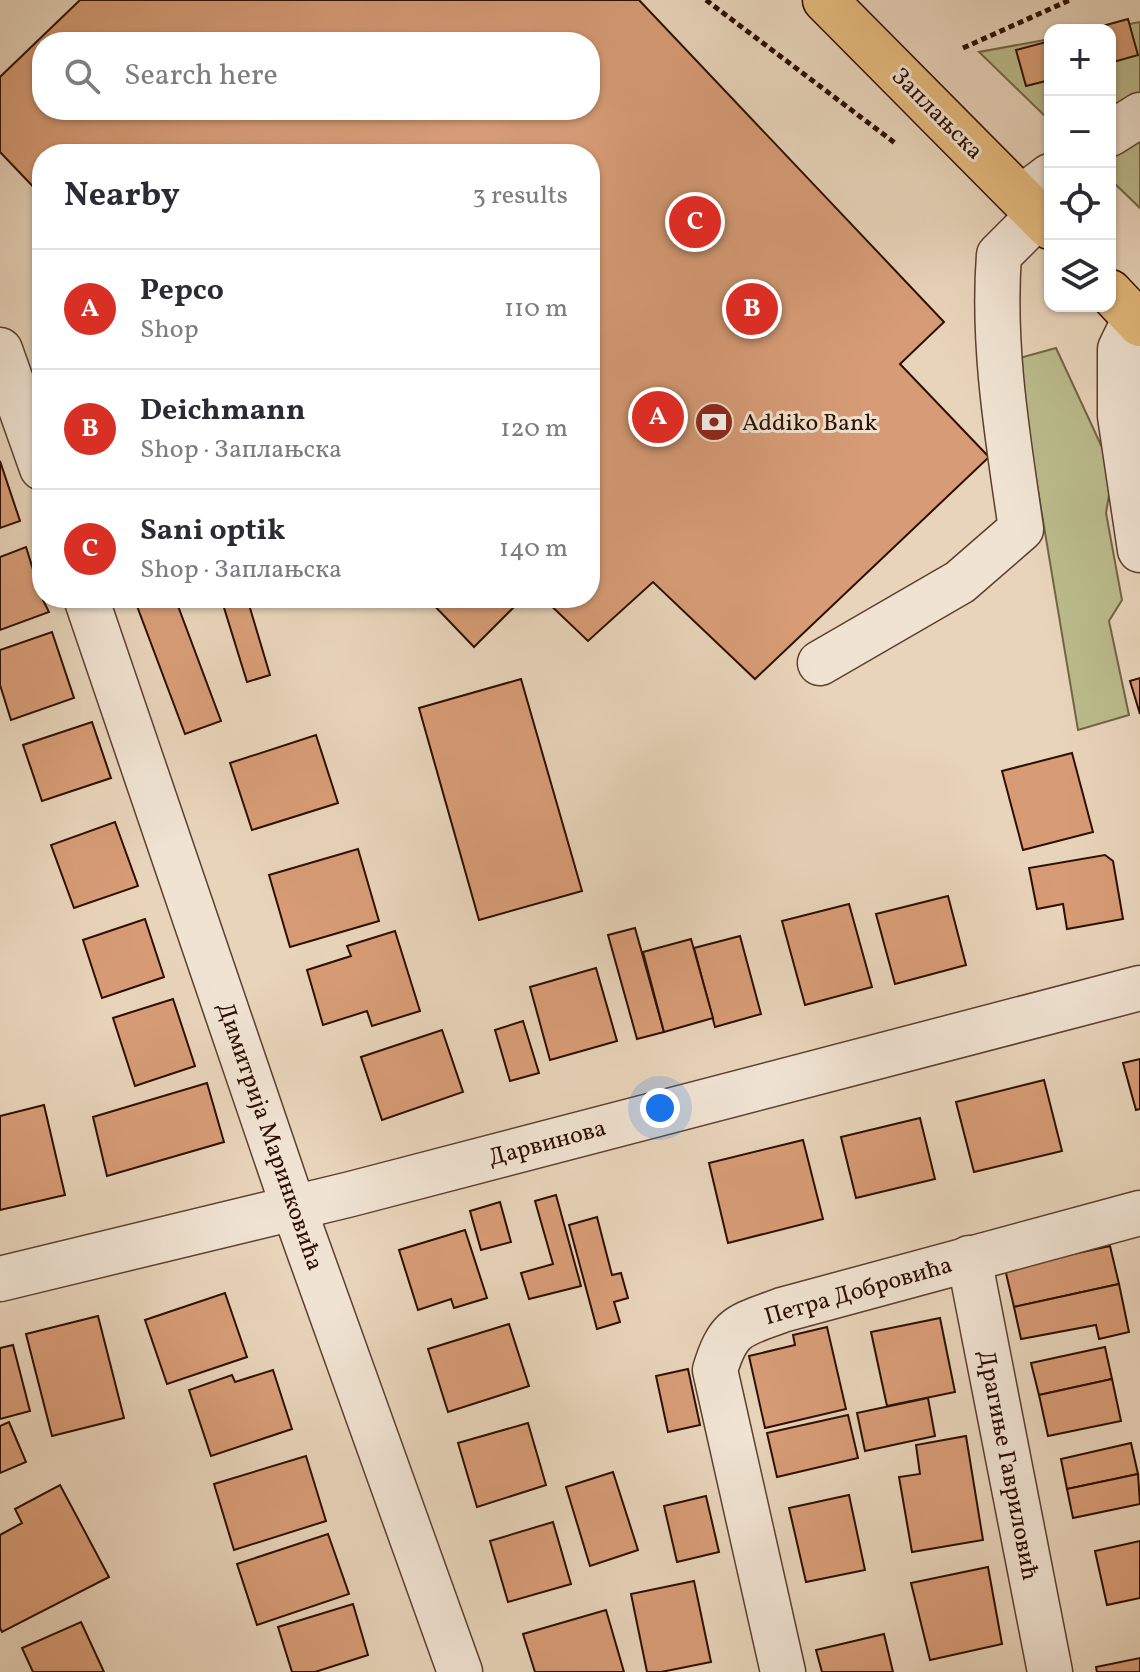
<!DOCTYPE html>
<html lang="en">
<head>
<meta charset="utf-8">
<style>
	:root { --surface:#fff; --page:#f7f7f7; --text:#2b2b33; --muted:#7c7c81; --line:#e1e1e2; --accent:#d93025 }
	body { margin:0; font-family:Vollkorn,serif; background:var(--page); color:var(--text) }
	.controls { position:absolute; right:24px; top:24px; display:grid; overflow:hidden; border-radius:16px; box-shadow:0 2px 6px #0004 }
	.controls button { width:72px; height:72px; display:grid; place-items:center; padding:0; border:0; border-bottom:2px solid var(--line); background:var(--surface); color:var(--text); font:40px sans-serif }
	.you { position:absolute; left:660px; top:1108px; width:28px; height:28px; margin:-20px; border:6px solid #fff; border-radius:50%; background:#1a73e8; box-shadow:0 0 0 12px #1a73e833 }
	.badge { display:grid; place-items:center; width:52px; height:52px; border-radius:50%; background:var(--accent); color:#fff; font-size:26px; font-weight:700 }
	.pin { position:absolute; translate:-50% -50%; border:4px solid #fff; box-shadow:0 2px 8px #0006 }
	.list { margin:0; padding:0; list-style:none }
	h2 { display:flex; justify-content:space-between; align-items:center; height:104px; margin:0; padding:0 32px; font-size:34px }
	h2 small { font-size:26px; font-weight:400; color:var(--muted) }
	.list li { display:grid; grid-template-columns:52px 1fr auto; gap:24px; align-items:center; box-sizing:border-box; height:120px; padding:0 32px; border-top:2px solid var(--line) }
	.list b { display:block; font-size:30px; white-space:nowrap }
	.list p { margin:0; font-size:26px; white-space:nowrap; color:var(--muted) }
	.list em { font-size:26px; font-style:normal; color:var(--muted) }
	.icon { flex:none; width:44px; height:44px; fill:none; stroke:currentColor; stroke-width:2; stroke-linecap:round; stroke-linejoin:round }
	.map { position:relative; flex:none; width:1140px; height:1672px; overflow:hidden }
	.search { position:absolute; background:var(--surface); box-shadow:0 2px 6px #0004; left:32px; top:32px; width:568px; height:88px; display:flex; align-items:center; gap:20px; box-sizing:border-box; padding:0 28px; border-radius:32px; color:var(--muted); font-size:30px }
	.panel { position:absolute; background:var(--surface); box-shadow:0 2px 6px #0004; left:32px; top:144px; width:568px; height:464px; border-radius:32px }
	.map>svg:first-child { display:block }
	.green { fill:#bbbb8c; stroke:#746546; stroke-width:2 }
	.building { fill:#d79c76; stroke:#2d0f01; stroke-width:2; fill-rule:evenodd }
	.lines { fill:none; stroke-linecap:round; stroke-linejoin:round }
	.minor-casing { stroke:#5c402f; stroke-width:47 }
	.major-casing { stroke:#2d0f01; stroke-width:47 }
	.path { stroke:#2d0f01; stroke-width:5; stroke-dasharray:6 4; stroke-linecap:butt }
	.minor { stroke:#f0e3d2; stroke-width:44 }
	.major { stroke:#e4ba7d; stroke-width:44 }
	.labels { text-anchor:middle; stroke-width:6; stroke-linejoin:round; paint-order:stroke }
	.street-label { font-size:24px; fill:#2d0f01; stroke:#f0e3d2 }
	.poi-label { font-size:24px; fill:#2d0f01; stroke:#f0e3d2; text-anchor:start }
</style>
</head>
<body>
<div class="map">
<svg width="1140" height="1672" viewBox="0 0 1140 1672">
	<rect width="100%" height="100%" fill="#e8d4ba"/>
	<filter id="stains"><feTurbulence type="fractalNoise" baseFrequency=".0025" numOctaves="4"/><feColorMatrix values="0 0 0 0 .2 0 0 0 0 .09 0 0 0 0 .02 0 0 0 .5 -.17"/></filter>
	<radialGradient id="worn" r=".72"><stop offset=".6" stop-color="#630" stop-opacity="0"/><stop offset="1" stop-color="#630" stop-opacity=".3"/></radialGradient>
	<g class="green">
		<polygon points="1140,22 1140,208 1110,179 1110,30 1098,30"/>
		<polygon points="1050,39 1050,121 979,52"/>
		<polygon points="1056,348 1113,471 1106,513 1122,600 1109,621 1129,715 1078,730 1016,359"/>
	</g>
	<g class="building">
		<path d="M 80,0 L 639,0 L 944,322 L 900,364 L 989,457 L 755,679 L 653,582 L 588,641 L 543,598 L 590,598 L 590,154 L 42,154 L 42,196 L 0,152 L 0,77 ZM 42,42 L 590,42 L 590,110 L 42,110 Z"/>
		<polygon points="1128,19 1138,55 1110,63 1110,30 1088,30"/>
		<polygon points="1050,41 1050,80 1026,86 1016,50"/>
		<polygon points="0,461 20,521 0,528"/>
		<polygon points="26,547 42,598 49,612 0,630 0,557"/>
		<polygon points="134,598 175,598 221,721 185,734"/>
		<polygon points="221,598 247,598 270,675 247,682"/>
		<polygon points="427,598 523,598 474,647"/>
		<polygon points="52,632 74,698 11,720 0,685 0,650"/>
		<polygon points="1140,678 1140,714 1130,681"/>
		<polygon points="521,679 582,891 479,920 419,708"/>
		<polygon points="92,722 111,778 42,801 23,745"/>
		<polygon points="316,735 338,803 252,830 230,763"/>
		<polygon points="1072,753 1093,832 1023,850 1002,771"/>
		<polygon points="115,822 138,886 74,908 51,845"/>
		<polygon points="358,849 379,921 290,947 269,875"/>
		<polygon points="1105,855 1113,861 1123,919 1067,929 1063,904 1037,909 1029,868"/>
		<polygon points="948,896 966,965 895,984 876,914"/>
		<polygon points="849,904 872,987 805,1005 782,921"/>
		<polygon points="145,919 164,977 102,998 83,940"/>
		<polygon points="635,928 664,1032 637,1039 608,935"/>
		<polygon points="395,931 420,1011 372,1026 367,1011 323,1025 307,970 351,956 347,946"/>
		<polygon points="740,936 761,1014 715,1027 694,948"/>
		<polygon points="691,939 713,1018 664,1032 643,952"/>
		<polygon points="596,968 617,1041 550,1060 530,987"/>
		<polygon points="173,999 195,1066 135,1086 113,1018"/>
		<polygon points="523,1021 539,1073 510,1081 495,1030"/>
		<polygon points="442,1030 463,1092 382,1120 361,1057"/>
		<polygon points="1140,1059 1140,1109 1136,1110 1123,1063"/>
		<polygon points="1044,1080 1062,1151 974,1172 956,1102"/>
		<polygon points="207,1083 224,1142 107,1176 93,1117"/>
		<polygon points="44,1105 65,1195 0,1210 0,1116"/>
		<polygon points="920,1118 935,1179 856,1198 841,1137"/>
		<polygon points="803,1140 823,1219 728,1243 709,1163"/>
		<polygon points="556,1195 581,1286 529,1299 521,1273 553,1264 535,1201"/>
		<polygon points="500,1202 511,1242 481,1250 470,1211"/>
		<polygon points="597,1217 612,1275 621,1273 628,1298 614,1302 620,1322 597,1329 569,1225"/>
		<polygon points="465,1230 487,1298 454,1308 451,1299 418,1310 399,1250"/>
		<polygon points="1110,1246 1119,1284 1014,1307 1005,1269"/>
		<polygon points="1119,1284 1129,1332 1099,1339 1096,1325 1021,1339 1014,1307"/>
		<polygon points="225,1293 247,1357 167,1384 145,1320"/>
		<polygon points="98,1316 124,1418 52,1436 26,1334"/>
		<polygon points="940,1318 955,1392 887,1406 871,1332"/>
		<polygon points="509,1324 529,1386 448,1412 428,1349"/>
		<polygon points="827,1327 846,1409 765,1428 749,1356 795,1345 793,1335"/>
		<polygon points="13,1345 30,1411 0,1419 0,1348"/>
		<polygon points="1105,1347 1112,1379 1039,1395 1031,1363"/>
		<polygon points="688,1369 700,1425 668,1432 656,1376"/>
		<polygon points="273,1370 292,1429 211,1456 189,1390 232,1375 235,1382"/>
		<polygon points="1112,1379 1121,1421 1048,1436 1039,1395"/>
		<polygon points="928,1398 935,1436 865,1451 857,1413"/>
		<polygon points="848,1415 858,1458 777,1477 767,1433"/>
		<polygon points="9,1422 26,1462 0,1473 0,1426"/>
		<polygon points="528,1423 546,1485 477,1507 458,1443"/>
		<polygon points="966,1436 983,1540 912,1552 899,1477 920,1474 916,1445"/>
		<polygon points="1131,1443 1138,1474 1067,1489 1061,1459"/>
		<polygon points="306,1456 326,1521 234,1550 214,1484"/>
		<polygon points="613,1472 638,1550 590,1566 566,1487"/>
		<polygon points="1138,1474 1140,1504 1073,1518 1067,1489"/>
		<polygon points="60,1485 109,1577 2,1632 0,1628 0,1535 22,1523 15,1509"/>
		<polygon points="849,1495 865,1570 806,1582 789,1508"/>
		<polygon points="706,1496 719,1552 677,1562 664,1506"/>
		<polygon points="553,1522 571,1584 508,1602 490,1541"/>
		<polygon points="328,1534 349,1594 257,1625 237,1564"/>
		<polygon points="1140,1541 1140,1598 1107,1605 1095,1551"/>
		<polygon points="988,1567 1002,1644 930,1660 911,1583"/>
		<polygon points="694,1581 711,1662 661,1672 647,1672 631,1594"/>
		<polygon points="353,1604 368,1655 315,1672 292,1672 278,1627"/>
		<polygon points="606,1610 624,1672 535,1672 523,1634"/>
		<polygon points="81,1622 104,1672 33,1672 22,1648"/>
		<polygon points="884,1634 893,1672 822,1672 816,1650"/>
		<polygon points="1140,1658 1140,1672 1097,1672 1096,1667"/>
	</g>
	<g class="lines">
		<g class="minor-casing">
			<g id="minor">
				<polyline points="1110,134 1140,115"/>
				<polyline points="1022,197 1050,176"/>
				<polyline points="1135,318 1120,349 1120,416 1140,550"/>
				<polyline points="0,350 42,468"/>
				<polyline points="86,598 294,1209 460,1672"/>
				<path d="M 820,663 L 960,582 L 1021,529 C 1008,439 992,347 999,255 L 1039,215"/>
				<polyline points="969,1258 1050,1672"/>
				<polyline points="0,1279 351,1194 1140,988"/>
				<path d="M 783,1672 L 715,1370 C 729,1324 740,1326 782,1310 L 1140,1213"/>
			</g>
		</g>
		<g class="major-casing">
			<g id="major">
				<polyline points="825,0 1050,227"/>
				<polyline points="1110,292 1140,324"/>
			</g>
		</g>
		<g class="path">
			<polyline points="706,0 895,143"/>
			<polyline points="963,48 1070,0"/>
		</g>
		<use href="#minor" class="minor"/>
		<use href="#major" class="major"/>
	</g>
	<defs>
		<g id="bank-disc" transform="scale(2)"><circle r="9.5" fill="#8f2418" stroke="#f0e3d2"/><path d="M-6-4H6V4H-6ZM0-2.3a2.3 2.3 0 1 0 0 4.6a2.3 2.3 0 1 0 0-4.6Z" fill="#fff"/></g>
	</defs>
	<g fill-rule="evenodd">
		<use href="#bank-disc" x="714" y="422"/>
	</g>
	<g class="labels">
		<g class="street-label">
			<text transform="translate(938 113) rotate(45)" y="8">Заплањска</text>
			<text transform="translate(271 1136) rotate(71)" y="8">Димитрија Маринковића</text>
			<text transform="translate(547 1142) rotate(-15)" y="8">Дарвинова</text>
			<text transform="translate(858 1290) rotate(-16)" y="8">Петра Добровића</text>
			<text transform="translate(1009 1465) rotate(79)" y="8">Драгиње Гавриловић</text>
		</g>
		<g class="poi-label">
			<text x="742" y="430">Addiko Bank</text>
		</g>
	</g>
	<rect width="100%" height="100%" filter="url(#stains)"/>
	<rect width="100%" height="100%" fill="url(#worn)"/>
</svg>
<div class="controls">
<button>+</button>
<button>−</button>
<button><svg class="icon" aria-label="locate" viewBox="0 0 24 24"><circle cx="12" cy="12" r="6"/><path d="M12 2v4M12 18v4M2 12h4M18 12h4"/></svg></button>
<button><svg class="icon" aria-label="layers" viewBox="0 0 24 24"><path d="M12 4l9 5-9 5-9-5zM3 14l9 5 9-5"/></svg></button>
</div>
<div class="you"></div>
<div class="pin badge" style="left:658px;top:417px">A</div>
<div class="pin badge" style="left:752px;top:309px">B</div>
<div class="pin badge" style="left:695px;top:222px">C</div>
<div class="search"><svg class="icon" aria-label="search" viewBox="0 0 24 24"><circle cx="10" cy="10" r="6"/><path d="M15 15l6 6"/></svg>Search here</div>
<section class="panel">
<h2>Nearby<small>3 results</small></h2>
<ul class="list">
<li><span class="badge">A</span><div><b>Pepco</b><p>Shop</p></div><em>110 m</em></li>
<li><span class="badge">B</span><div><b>Deichmann</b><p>Shop · Заплањска</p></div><em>120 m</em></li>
<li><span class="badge">C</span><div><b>Sani optik</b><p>Shop · Заплањска</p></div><em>140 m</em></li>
</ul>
</section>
</div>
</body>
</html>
